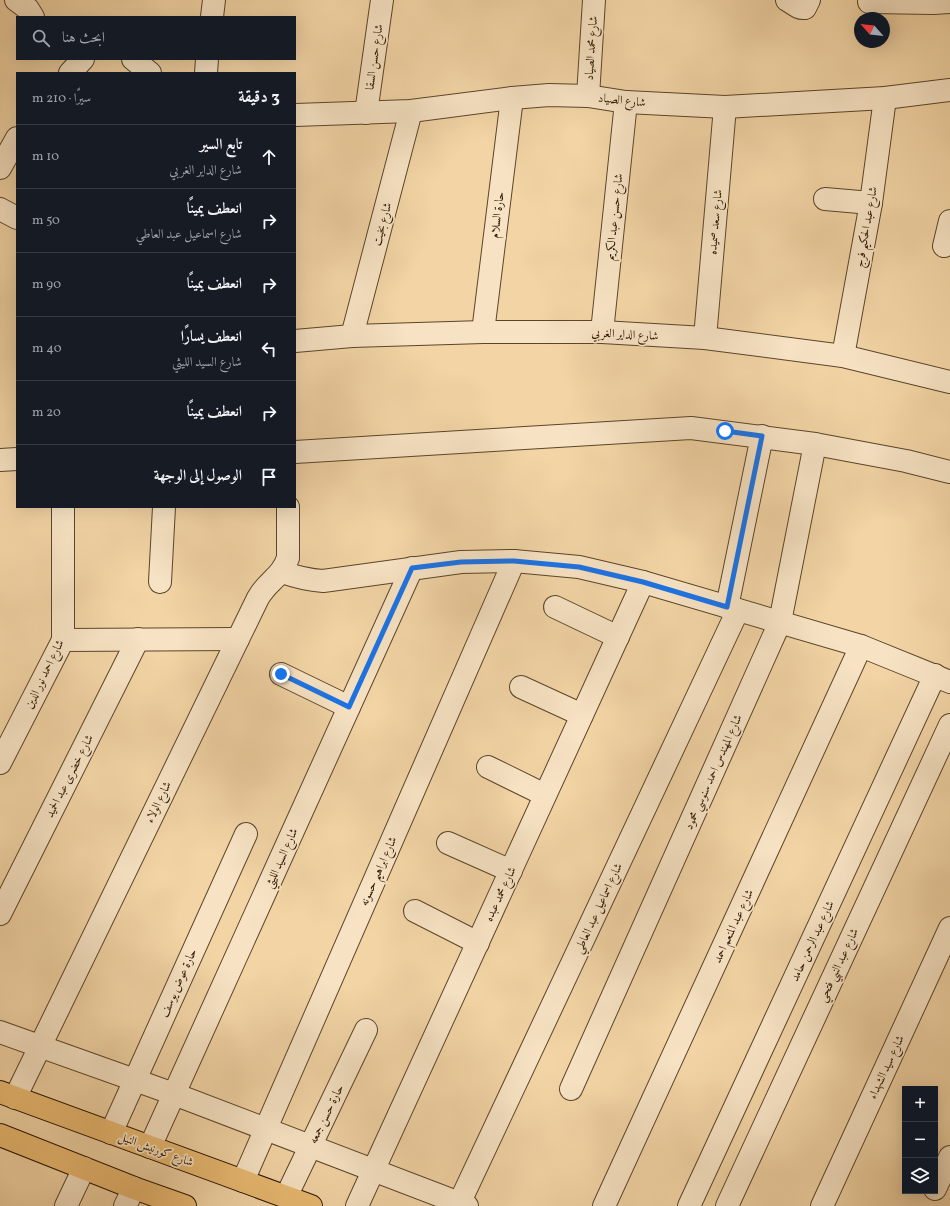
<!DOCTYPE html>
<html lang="ar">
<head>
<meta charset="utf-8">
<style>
	:root { --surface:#171b24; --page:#20242c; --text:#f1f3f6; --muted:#9ea1a6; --line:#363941 }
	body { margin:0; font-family:Vollkorn,Amiri,serif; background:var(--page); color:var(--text); direction:rtl }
	.controls { position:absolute; right:12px; bottom:12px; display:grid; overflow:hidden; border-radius:0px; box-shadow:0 4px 16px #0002 }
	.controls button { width:36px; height:36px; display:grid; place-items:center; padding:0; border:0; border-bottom:1px solid var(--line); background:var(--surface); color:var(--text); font:20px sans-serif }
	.compass { position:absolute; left:854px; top:12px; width:36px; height:36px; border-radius:50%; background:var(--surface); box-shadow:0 4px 16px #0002; rotate:297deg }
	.stop { position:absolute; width:12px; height:12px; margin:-9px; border:3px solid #1a73e8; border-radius:50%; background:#fff }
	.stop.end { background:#1a73e8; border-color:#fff; box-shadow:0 1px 4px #0008 }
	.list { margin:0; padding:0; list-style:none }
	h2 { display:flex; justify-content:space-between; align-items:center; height:52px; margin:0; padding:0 16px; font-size:17px }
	h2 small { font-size:13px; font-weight:400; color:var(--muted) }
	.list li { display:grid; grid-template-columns:26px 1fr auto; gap:12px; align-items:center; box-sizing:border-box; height:64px; padding:0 16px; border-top:1px solid var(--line) }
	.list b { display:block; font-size:15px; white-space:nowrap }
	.list p { margin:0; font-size:13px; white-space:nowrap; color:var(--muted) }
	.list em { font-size:13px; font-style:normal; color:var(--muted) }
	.icon { flex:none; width:22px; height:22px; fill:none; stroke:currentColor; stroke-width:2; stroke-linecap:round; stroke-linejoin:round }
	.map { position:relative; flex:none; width:950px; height:1206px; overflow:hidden; direction:ltr }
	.search { position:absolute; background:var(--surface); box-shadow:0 4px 16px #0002; left:16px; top:16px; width:280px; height:44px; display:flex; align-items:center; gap:10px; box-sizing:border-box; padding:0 14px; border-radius:0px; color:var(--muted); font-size:15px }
	.panel { position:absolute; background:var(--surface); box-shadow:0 4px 16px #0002; left:16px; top:72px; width:280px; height:436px; border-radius:0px; direction:rtl }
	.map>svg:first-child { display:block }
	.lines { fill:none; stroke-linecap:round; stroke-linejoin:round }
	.street-casing { stroke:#5b452a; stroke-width:24 }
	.highway-casing { stroke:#291501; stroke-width:24 }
	.street { stroke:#f7e3c4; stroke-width:22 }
	.highway { stroke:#e9ba72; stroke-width:22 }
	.route { stroke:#1a73e8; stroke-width:5 }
	.labels { text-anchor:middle; stroke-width:3.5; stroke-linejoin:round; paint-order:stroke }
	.street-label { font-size:12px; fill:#291501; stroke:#f7e3c4 }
</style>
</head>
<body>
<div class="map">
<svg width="950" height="1206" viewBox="0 0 950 1206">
	<rect width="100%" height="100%" fill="#f2d4a5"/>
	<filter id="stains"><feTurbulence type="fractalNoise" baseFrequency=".005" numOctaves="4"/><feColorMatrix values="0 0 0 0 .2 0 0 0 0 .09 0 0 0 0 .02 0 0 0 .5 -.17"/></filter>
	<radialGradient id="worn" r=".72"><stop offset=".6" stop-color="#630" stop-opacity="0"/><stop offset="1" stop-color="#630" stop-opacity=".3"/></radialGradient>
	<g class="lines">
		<g class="street-casing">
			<g id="street">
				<polyline points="16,0 28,9 33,17"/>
				<path d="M 787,0 C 793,3 798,9 805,8 L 809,0"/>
				<polyline points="869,2 934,3 950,2"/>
				<polyline points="212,17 214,0"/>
				<polyline points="133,59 150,73"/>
				<polyline points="70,73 83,59"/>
				<polyline points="206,73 207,59"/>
				<polyline points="588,96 594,0"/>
				<polyline points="366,113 382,0"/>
				<polyline points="295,115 411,111 512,98 549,95 588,96 626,102 725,107 885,98 950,90"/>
				<polyline points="0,168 17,138"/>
				<polyline points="825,199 871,203"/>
				<polyline points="0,209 17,218"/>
				<polyline points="944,246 950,221"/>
				<polyline points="483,332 512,98"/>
				<polyline points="602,332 626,102"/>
				<polyline points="352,336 411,111"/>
				<polyline points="705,338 725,107"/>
				<polyline points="295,341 352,336 483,332 602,332 705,338 843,356 950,382"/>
				<polyline points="843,356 871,203 885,98"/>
				<polyline points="295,452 691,428 815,444 906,461 950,472"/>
				<polyline points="0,460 17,459"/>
				<path d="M 282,572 C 296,577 308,580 323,581 L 461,562 L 514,561 L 579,567 L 643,582 L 861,646 L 950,682"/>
				<polyline points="160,582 164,507"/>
				<polyline points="555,607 618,637"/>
				<polyline points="727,607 762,436"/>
				<polyline points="63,640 238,639"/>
				<polyline points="281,674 349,707"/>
				<polyline points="521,687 582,715"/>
				<polyline points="0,763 63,640 63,507"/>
				<polyline points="488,767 545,795"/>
				<polyline points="448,843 511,871"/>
				<polyline points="415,911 478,943"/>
				<polyline points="0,914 138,639"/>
				<polyline points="0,1032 174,1094 467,1206"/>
				<polyline points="571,1089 780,622 815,444"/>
				<path d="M 15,1098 L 258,598 C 268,580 281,578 288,558 L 288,507"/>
				<polyline points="111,1133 246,834"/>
				<polyline points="150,1147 412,568"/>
				<polyline points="243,1181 514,561"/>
				<polyline points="935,1189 950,1157"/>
				<polyline points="286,1197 366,1030"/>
				<polyline points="66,1206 84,1168"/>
				<polyline points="125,1206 134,1188"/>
				<polyline points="357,1206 643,582"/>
				<polyline points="458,1206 738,610"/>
				<polyline points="604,1206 861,646"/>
				<polyline points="689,1206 935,675"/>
				<polyline points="727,1206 950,725"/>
				<polyline points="822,1206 950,928"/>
			</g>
		</g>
		<g class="highway-casing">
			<g id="highway">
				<polyline points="0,1092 311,1206"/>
				<polyline points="0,1135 134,1188 185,1206"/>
			</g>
		</g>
		<use href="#street" class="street"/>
		<use href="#highway" class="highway"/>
	</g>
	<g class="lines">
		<polyline class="route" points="281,674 349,707 412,568 461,562 514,561 579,567 643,582 727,607 762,436 725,431"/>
	</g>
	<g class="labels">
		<g class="street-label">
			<text transform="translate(591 48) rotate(-86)" y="4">شارع محمد الصياد</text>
			<text transform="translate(374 57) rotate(-82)" y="4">شارع حسن السقا</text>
			<text transform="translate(622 100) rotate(6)" y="4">شارع الصياد</text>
			<text transform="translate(497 215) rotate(-83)" y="4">حارة السلام</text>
			<text transform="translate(614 217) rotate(-84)" y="4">شارع حسن عبد الكريم</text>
			<text transform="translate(715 222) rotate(-85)" y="4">شارع سعد صميده</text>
			<text transform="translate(382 224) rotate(-75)" y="4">شارع بخيت</text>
			<text transform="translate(866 227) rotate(-80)" y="4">شارع عبد الحكيم فرج</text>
			<text transform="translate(625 334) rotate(3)" y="4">شارع الداير الغربي</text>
			<text transform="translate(44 674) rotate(-64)" y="4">شارع احمد نور الدين</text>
			<text transform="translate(713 772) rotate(-66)" y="4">شارع المهندس احمد سنوسي محمود</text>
			<text transform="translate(69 776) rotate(-63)" y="4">شارع خضرى عبد الحميد</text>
			<text transform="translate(158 802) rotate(-64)" y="4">شارع الولاء</text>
			<text transform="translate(281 858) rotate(-66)" y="4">شارع السيد الليثي</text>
			<text transform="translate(378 871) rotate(-66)" y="4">شارع ابراهيم حسونه</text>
			<text transform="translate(500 894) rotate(-65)" y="4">شارع محمد عبده</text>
			<text transform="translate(598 908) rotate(-65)" y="4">شارع اسماعيل عبد العاطي</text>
			<text transform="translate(733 926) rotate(-65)" y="4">شارع عبد المنعم احمد</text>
			<text transform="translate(812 941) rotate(-65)" y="4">شارع عبد الرحمن حامد</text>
			<text transform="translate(838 965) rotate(-65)" y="4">شارع عبد النبي فتحي</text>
			<text transform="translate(178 983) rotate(-66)" y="4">حارة عوض يوسف</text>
			<text transform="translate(886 1067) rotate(-65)" y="4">شارع سيد الشهداء</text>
			<text transform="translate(326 1114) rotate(-64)" y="4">حارة حسن جمعه</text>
			<text transform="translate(156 1149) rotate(20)" y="4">شارع كورنيش النيل</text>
		</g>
	</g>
	<rect width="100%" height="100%" filter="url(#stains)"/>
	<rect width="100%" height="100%" fill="url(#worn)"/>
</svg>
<div class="controls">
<button>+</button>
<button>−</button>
<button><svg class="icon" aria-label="layers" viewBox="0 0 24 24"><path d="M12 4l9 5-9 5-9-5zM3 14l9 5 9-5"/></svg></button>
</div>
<svg class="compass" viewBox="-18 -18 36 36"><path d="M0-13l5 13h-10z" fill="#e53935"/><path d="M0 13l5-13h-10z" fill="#9ea1a6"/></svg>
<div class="stop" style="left:725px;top:431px"></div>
<div class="stop end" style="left:281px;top:674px"></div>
<div class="search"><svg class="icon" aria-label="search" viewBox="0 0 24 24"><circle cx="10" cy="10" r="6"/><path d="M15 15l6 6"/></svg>ابحث هنا</div>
<section class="panel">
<h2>3 دقيقة<small>سيرًا · 210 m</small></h2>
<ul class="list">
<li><svg class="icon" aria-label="ahead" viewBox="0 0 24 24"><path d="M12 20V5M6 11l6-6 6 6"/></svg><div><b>تابع السير</b><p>شارع الداير الغربي</p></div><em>10 m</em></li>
<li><svg class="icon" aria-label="right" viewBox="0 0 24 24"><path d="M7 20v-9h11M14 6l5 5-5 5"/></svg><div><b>انعطف يمينًا</b><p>شارع اسماعيل عبد العاطي</p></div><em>50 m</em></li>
<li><svg class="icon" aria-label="right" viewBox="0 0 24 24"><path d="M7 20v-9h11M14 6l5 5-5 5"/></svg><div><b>انعطف يمينًا</b></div><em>90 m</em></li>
<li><svg class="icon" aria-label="left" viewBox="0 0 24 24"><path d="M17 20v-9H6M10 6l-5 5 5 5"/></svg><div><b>انعطف يسارًا</b><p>شارع السيد الليثي</p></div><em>40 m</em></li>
<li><svg class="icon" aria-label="right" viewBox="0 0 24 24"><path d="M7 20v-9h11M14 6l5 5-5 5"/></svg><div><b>انعطف يمينًا</b></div><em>20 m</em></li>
<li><svg class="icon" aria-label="arrive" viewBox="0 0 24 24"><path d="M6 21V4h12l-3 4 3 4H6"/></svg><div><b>الوصول إلى الوجهة</b></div></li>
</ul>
</section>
</div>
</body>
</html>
